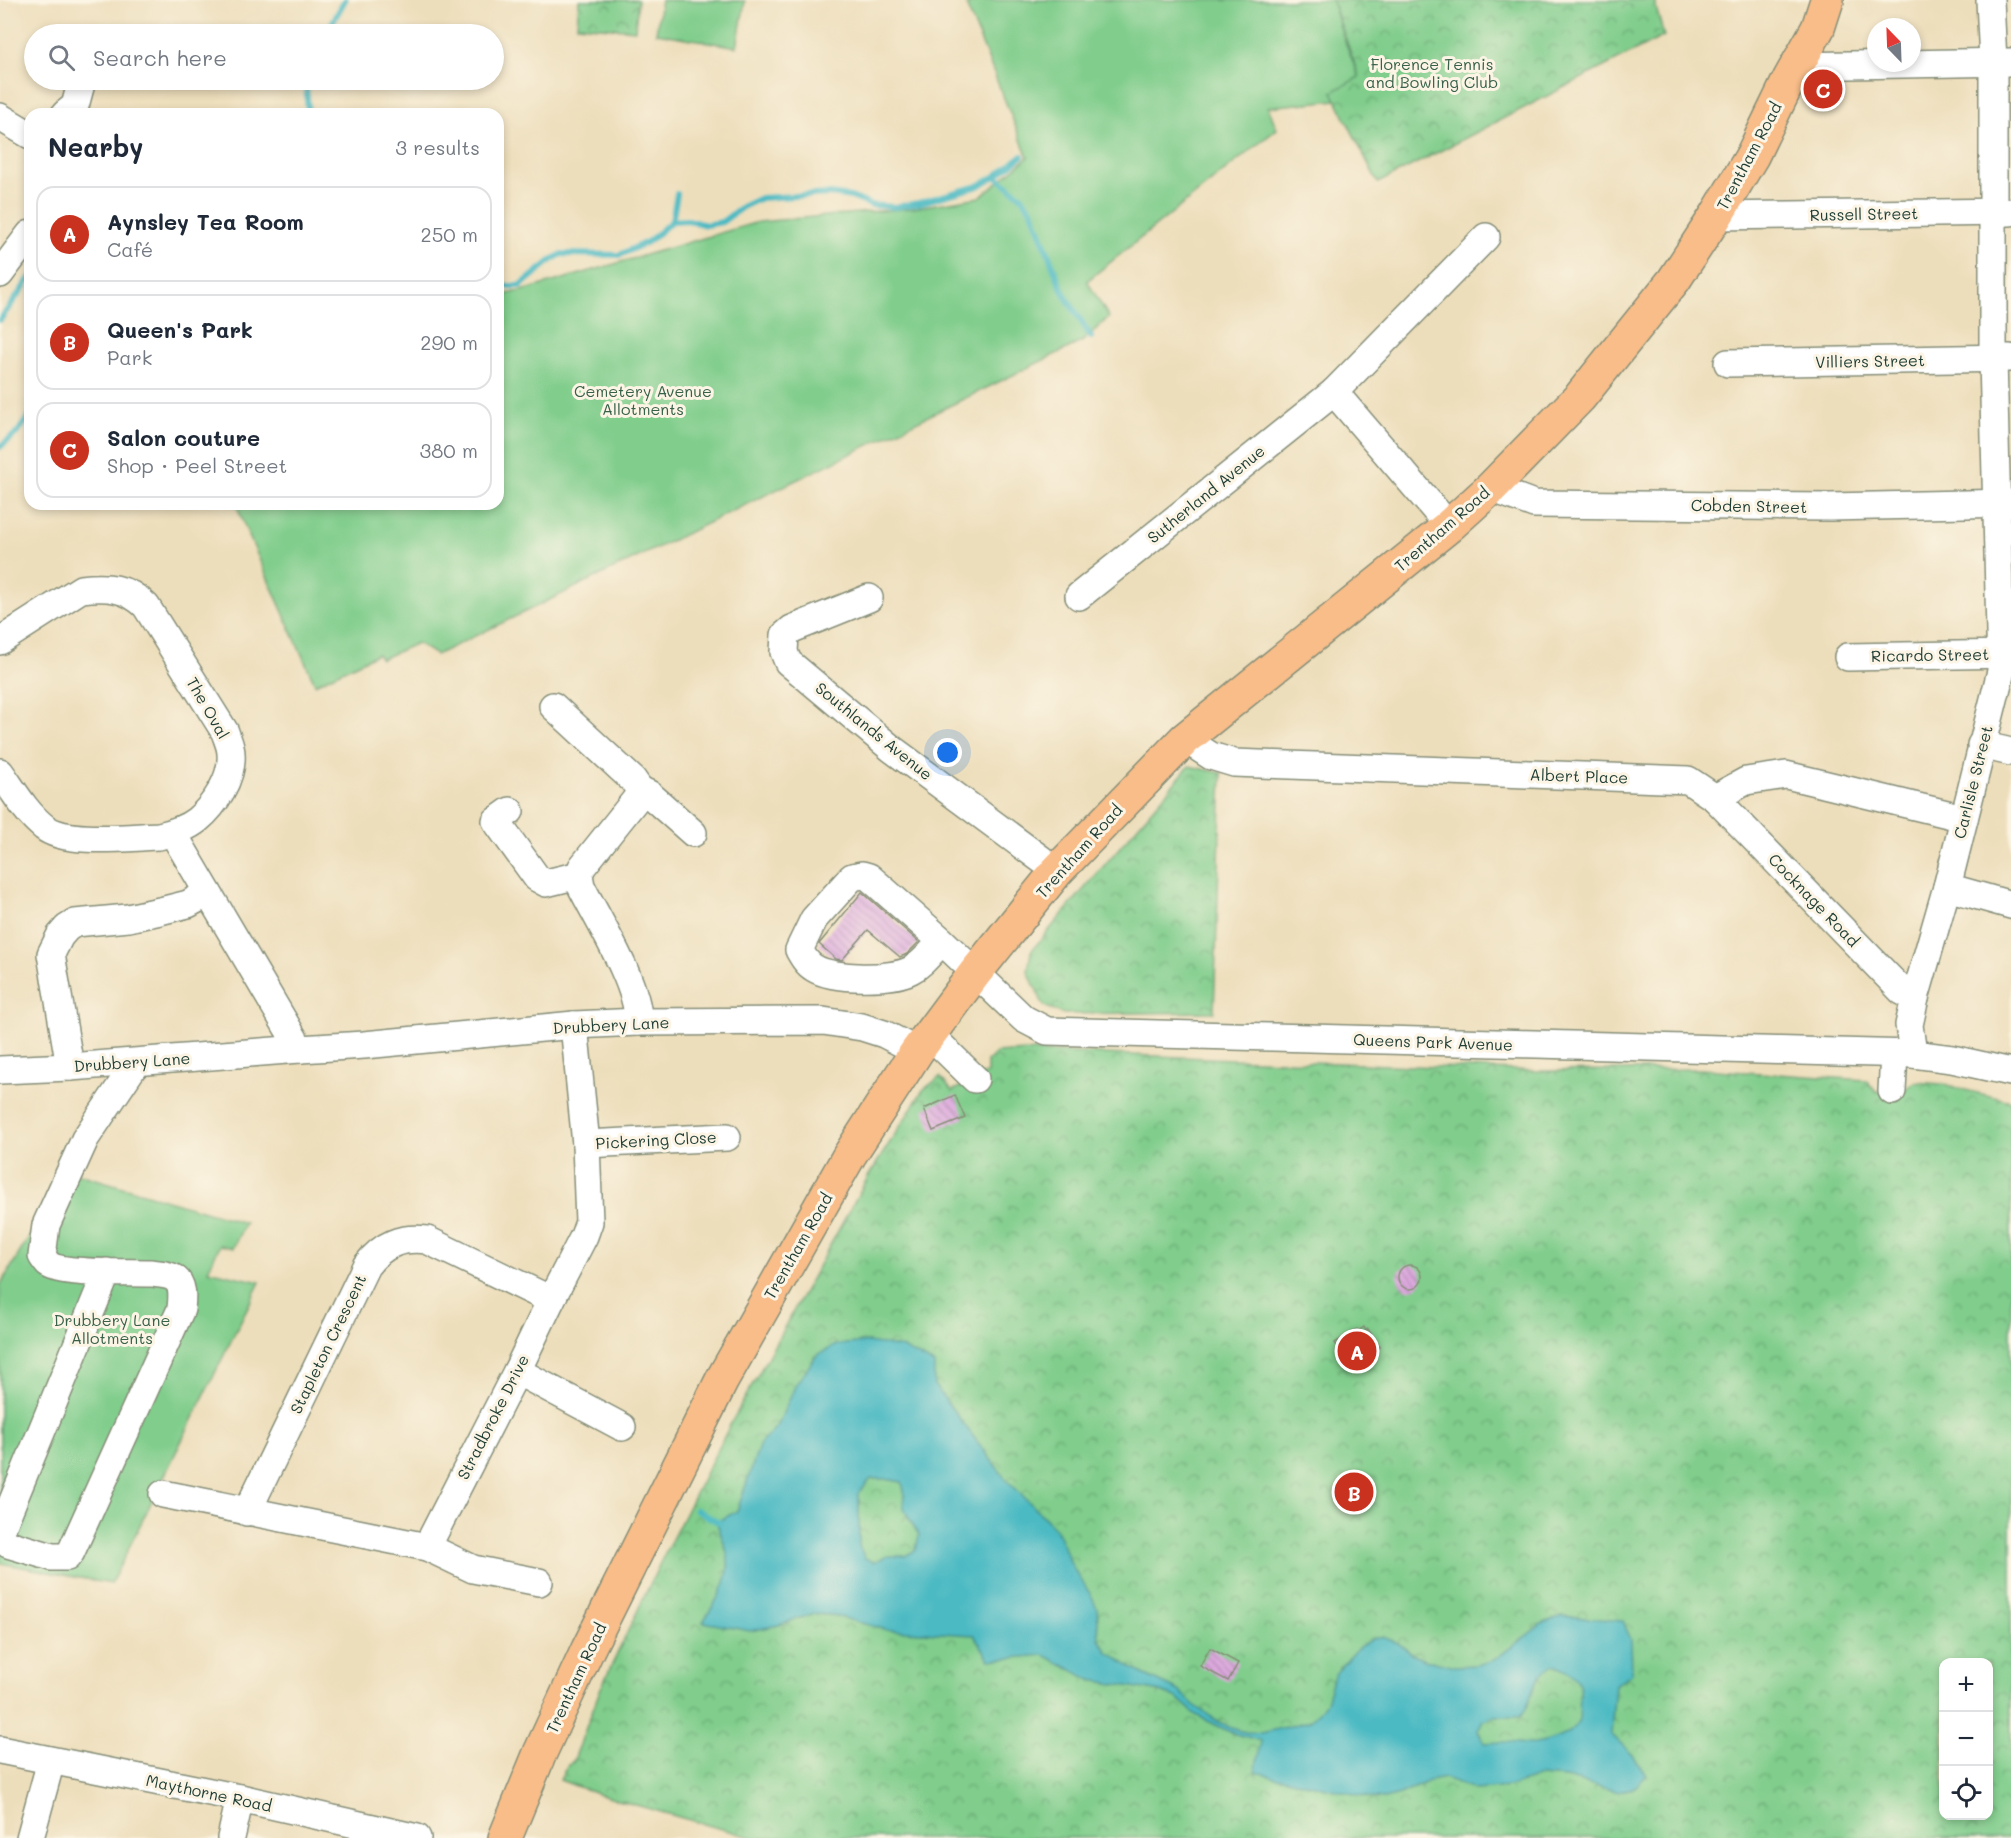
<!DOCTYPE html>
<html lang="en">
<head>
<meta charset="utf-8">
<style>
	:root { --surface:#fff; --page:#f2f2f3; --text:#1f2937; --muted:#747a83; --line:#e0e1e3; --accent:#c8321e }
	body { margin:0; font-family:Mali,sans-serif; background:var(--page); color:var(--text) }
	.controls { position:absolute; right:18px; bottom:18px; display:grid; overflow:hidden; border-radius:12px; box-shadow:0 3px 9px #0003 }
	.controls button { width:54px; height:54px; display:grid; place-items:center; padding:0; border:0; border-bottom:2px solid var(--line); background:var(--surface); color:var(--text); font:30px sans-serif }
	.compass { position:absolute; left:1867px; top:18px; width:54px; height:54px; border-radius:50%; background:var(--surface); box-shadow:0 3px 9px #0003; rotate:337deg }
	.you { position:absolute; left:948px; top:753px; width:21px; height:21px; margin:-15px; border:4px solid #fff; border-radius:50%; background:#1a73e8; box-shadow:0 0 0 9px #1a73e833 }
	.badge { display:grid; place-items:center; width:39px; height:39px; border-radius:50%; background:var(--accent); color:#fff; font-size:20px; font-weight:700 }
	.pin { position:absolute; translate:-50% -50%; border:3px solid #fff; box-shadow:0 2px 6px #0006 }
	.list { margin:0; padding:0; list-style:none }
	h2 { display:flex; justify-content:space-between; align-items:center; height:78px; margin:0; padding:0 24px; font-size:26px }
	h2 small { font-size:20px; font-weight:400; color:var(--muted) }
	.list li { display:grid; grid-template-columns:39px 1fr auto; gap:18px; align-items:center; box-sizing:border-box; height:96px; margin:0 12px 12px; padding:0 12px; border:2px solid var(--line); border-radius:18px }
	.list b { display:block; font-size:22px; white-space:nowrap }
	.list p { margin:0; font-size:20px; white-space:nowrap; color:var(--muted) }
	.list em { font-size:20px; font-style:normal; color:var(--muted) }
	.icon { flex:none; width:33px; height:33px; fill:none; stroke:currentColor; stroke-width:2; stroke-linecap:round; stroke-linejoin:round }
	.map { position:relative; flex:none; width:2011px; height:1838px; overflow:hidden }
	.search { position:absolute; background:var(--surface); box-shadow:0 3px 9px #0003; left:24px; top:24px; width:480px; height:66px; display:flex; align-items:center; gap:15px; box-sizing:border-box; padding:0 21px; border-radius:33px; color:var(--muted); font-size:22px }
	.panel { position:absolute; background:var(--surface); box-shadow:0 3px 9px #0003; left:24px; top:108px; width:480px; height:402px; border-radius:18px }
	.map>svg:first-child { display:block }
	.green { fill:#80cd8c; stroke:#508560; stroke-width:1.5 }
	.park { fill:url(#park-crowns); stroke:#508560; stroke-width:1.5; fill-rule:evenodd }
	.water { fill:#4cbac3; stroke:#367c7c; stroke-width:1.5; fill-rule:evenodd }
	.lines { fill:none; stroke-linecap:round; stroke-linejoin:round }
	.stream { stroke:#4cbac3; stroke-width:6 }
	.building { fill:url(#building-back-hatch) }
	.minor-casing { stroke:#868e78; stroke-width:30 }
	.major-casing { stroke:#868e78; stroke-width:36 }
	.minor { stroke:#fff; stroke-width:27 }
	.major { stroke:#f8bd89; stroke-width:33 }
	.labels { text-anchor:middle; stroke-width:6; stroke-linejoin:round; paint-order:stroke }
	.park-label { font-size:16px; fill:#37614a; stroke:#fcf5e5 }
	.street-label { font-size:16px; fill:#1f3d34; stroke:#fcf5e5 }
</style>
</head>
<body>
<div class="map">
<svg width="2011" height="1838" viewBox="0 0 2011 1838">
	<defs>
		<pattern id="park-crowns" width="20" height="18" patternUnits="userSpaceOnUse" patternTransform="scale(1.5)"><rect width="20" height="18" fill="#80cd8c"/><path d="M2 6a3 3 0 1 1 6 0M12 15a3 3 0 1 1 6 0" fill="none" stroke="#68a873"/></pattern>
		<pattern id="building-back-hatch" width="6" height="6" patternUnits="userSpaceOnUse" patternTransform="scale(1.5)"><rect width="6" height="6" fill="#dda9de"/><path d="M-1 5l2 2M0 0l6 6M5-1l2 2" fill="none" stroke="#b38bb5"/></pattern>
	</defs>
	<rect width="100%" height="100%" fill="#fcf5e5"/>
	<filter id="ink" filterUnits="userSpaceOnUse"><feTurbulence type="fractalNoise" baseFrequency=".0167" numOctaves="2"/><feDisplacementMap in="SourceGraphic" scale="12" xChannelSelector="R" yChannelSelector="G"/><feConvolveMatrix kernelMatrix="1 2 1 2 8 2 1 2 1" color-interpolation-filters="sRGB"/></filter>
	<filter id="wash" filterUnits="userSpaceOnUse"><feTurbulence type="fractalNoise" baseFrequency=".008" numOctaves="4" result="noise"/><feDisplacementMap in="SourceGraphic" scale="24" xChannelSelector="R" yChannelSelector="G"/><feGaussianBlur stdDeviation="1.35" result="paint"/><feColorMatrix in="noise" values="0 0 0 0 0 0 0 0 0 0 0 0 0 0 0 0 0 1.4 0 .05"/><feComposite in="paint" operator="in"/></filter>
	<g filter="url(#wash)">
		<rect width="100%" height="100%" fill="#eddebb"/>
		<g class="green">
			<polygon points="661,0 745,1 737,47 656,33"/>
			<polygon points="978,0 1332,0 1343,36 1359,77 1378,183 1337,100 1268,107 1277,129 1087,281 1109,317 1083,341 436,655 417,643 381,659 377,654 315,684 248,534 236,504 498,504 498,296 529,289 758,222 913,208 980,197 1028,157 966,5"/>
			<polygon points="62,1169 245,1223 233,1248 220,1245 208,1270 260,1282 111,1584 0,1563 0,1286 45,1210"/>
		</g>
		<g class="park">
			<polygon points="579,0 638,0 635,30 577,25"/>
			<polygon points="1332,0 1654,0 1664,36 1378,183 1332,92 1359,77"/>
			<polygon points="1189,766 1222,773 1214,1012 1063,1014 1044,1006 1028,972 1031,951"/>
			<path d="M 1028,1051 L 1541,1071 L 1701,1069 L 1866,1080 L 1876,1092 L 1905,1089 L 1915,1082 L 1941,1084 L 2011,1101 L 2011,1838 L 754,1838 L 600,1795 L 560,1780 L 566,1768 L 574,1760 L 600,1690 L 661,1561 L 731,1423 L 868,1177 L 923,1090 L 940,1077 L 952,1091 L 987,1073 L 987,1062 L 996,1053 ZM 1944,1662 L 1988,1662 L 1988,1816 L 1944,1816 Z"/>
		</g>
		<path class="water" d="M 868,1342 L 903,1348 L 934,1364 L 934,1385 L 1005,1478 L 1056,1529 L 1073,1568 L 1091,1595 L 1097,1608 L 1099,1639 L 1108,1652 L 1133,1669 L 1179,1691 L 1194,1705 L 1216,1720 L 1231,1728 L 1245,1732 L 1262,1733 L 1309,1721 L 1319,1712 L 1326,1702 L 1334,1675 L 1359,1647 L 1376,1637 L 1383,1637 L 1398,1643 L 1412,1654 L 1424,1660 L 1457,1666 L 1477,1665 L 1494,1660 L 1542,1624 L 1561,1616 L 1623,1621 L 1631,1640 L 1632,1673 L 1615,1685 L 1611,1734 L 1634,1756 L 1646,1776 L 1635,1787 L 1619,1792 L 1566,1778 L 1540,1776 L 1509,1787 L 1476,1790 L 1445,1778 L 1429,1781 L 1400,1795 L 1384,1799 L 1372,1798 L 1255,1772 L 1261,1741 L 1230,1732 L 1196,1715 L 1176,1697 L 1156,1691 L 1091,1680 L 1044,1655 L 990,1660 L 974,1635 L 887,1630 L 832,1615 L 812,1614 L 779,1625 L 750,1631 L 703,1622 C 716,1600 733,1580 727,1553 C 725,1542 719,1533 717,1522 L 737,1511 L 760,1444 L 778,1425 L 796,1384 L 817,1355 L 836,1345 ZM 871,1479 L 885,1479 L 902,1482 L 905,1496 L 903,1508 L 919,1535 L 916,1550 L 905,1556 L 888,1556 L 873,1562 L 865,1558 L 859,1546 L 859,1493 ZM 1553,1665 C 1568,1670 1583,1678 1580,1697 C 1579,1704 1580,1713 1579,1720 C 1575,1734 1548,1742 1535,1744 C 1525,1745 1513,1742 1503,1742 C 1496,1742 1490,1743 1484,1743 L 1478,1731 L 1483,1720 L 1494,1716 L 1521,1716 C 1536,1697 1528,1681 1553,1665 Z"/>
		<g class="lines">
			<g class="stream">
				<polyline points="326,34 345,0"/>
				<polyline points="306,80 308,114"/>
				<polyline points="996,176 1021,196 1032,211 1063,292 1091,337"/>
				<polyline points="672,221 677,194"/>
				<polyline points="498,286 520,286 553,259 562,254 620,255 649,241 672,221 688,220 706,225 722,222 742,207 761,198 830,194 851,197 871,205 895,207 919,203 978,186 996,176 1022,156"/>
				<polyline points="0,320 30,278"/>
				<polyline points="0,447 18,432 30,415"/>
				<polyline points="696,1510 724,1525"/>
			</g>
		</g>
		<g id="blocks">
			<g class="building">
				<polygon points="862,892 919,942 907,954 900,957 868,930 842,960 836,959 819,944"/>
				<polygon points="955,1095 965,1118 933,1131 924,1109"/>
				<circle cx="1410" cy="1277" r="12"/>
				<polygon points="1364,1327 1366,1331 1368,1329 1380,1347 1351,1367 1335,1343 1357,1329 1358,1331"/>
				<polygon points="1210,1648 1238,1663 1228,1681 1200,1666"/>
			</g>
		</g>
	</g>
	<g filter="url(#ink)">
		<use href="#blocks" fill-opacity="0" stroke="#868e78" stroke-width="1.5"/>
		<g class="lines">
			<g class="minor-casing">
				<g id="minor">
					<polyline points="1796,66 2010,62"/>
					<polyline points="65,114 75,106 82,80"/>
					<polyline points="0,117 30,135"/>
					<polyline points="1716,216 2010,212"/>
					<polyline points="0,274 30,234"/>
					<polyline points="1728,363 2010,358"/>
					<polyline points="1334,392 1449,526"/>
					<polyline points="1491,488 1534,504 1830,507 2011,503"/>
					<polyline points="1079,596 1334,392 1486,237"/>
					<polyline points="869,598 792,629 785,635 784,652 788,662 892,749 1057,871"/>
					<path d="M 0,641 L 81,589 C 107,586 127,587 146,606 L 225,732 C 227,739 231,746 231,754 C 233,778 215,805 197,820 C 187,828 172,833 159,836 C 130,837 65,845 44,827 C 26,813 13,790 0,772"/>
					<polyline points="1848,657 2011,654"/>
					<path d="M 553,706 L 633,780 L 640,790 L 637,798 L 582,867 L 579,875 L 581,886 C 598,920 640,987 638,1022"/>
					<polyline points="1185,739 1211,756 1234,763 1688,780 1715,798 1902,991 1915,998"/>
					<polyline points="1981,745 2011,752"/>
					<polyline points="640,790 649,794 693,833"/>
					<polyline points="1715,798 1746,781 1786,775 1964,818"/>
					<polyline points="510,811 496,821 537,878 546,883 579,875"/>
					<polyline points="173,833 300,1049"/>
					<polyline points="1947,887 2011,905"/>
					<path d="M 942,941 C 932,951 923,964 911,970 C 892,980 833,980 814,968 C 807,964 803,957 799,950 L 814,919 L 852,877 L 862,875 L 869,877 L 942,941 L 1024,1019 L 1047,1031 L 1913,1054 L 1952,1059 L 2011,1072"/>
					<polyline points="929,1034 975,1079"/>
					<polyline points="1913,1054 1909,1025 1915,998 1947,887 2001,671 1993,359 1993,62 1990,0"/>
					<polyline points="70,1067 51,954 60,936 67,928 75,923 128,918 160,911 188,904 208,893"/>
					<polyline points="0,1070 70,1067 300,1049 364,1045 574,1025 638,1022 823,1021 862,1027 884,1034 917,1051"/>
					<polyline points="1892,1091 1894,1054"/>
					<polyline points="586,1144 727,1137"/>
					<path d="M 107,1272 L 1,1530 L 3,1539 L 8,1544 L 52,1557 L 67,1557 L 71,1552 L 181,1309 C 182,1299 184,1284 174,1278 C 168,1274 158,1274 151,1273 C 131,1272 61,1275 48,1264 C 46,1262 44,1259 42,1256 L 46,1225 L 85,1139 L 136,1063"/>
					<polyline points="517,1371 622,1427"/>
					<polyline points="163,1494 427,1547 517,1371 551,1300 584,1236 589,1222 586,1144 574,1025"/>
					<path d="M 247,1512 L 366,1266 C 383,1244 400,1237 427,1240 L 551,1300"/>
					<polyline points="427,1547 473,1569 539,1582"/>
					<polyline points="0,1750 240,1798 417,1838"/>
					<polyline points="30,1838 51,1761"/>
					<polyline points="231,1838 240,1798"/>
				</g>
			</g>
			<g class="major-casing">
				<polyline id="major" points="505,1838 540,1753 588,1649 722,1380 849,1156 917,1051 975,973 1057,871 1185,739 1449,526 1491,488 1580,397 1674,280 1716,216 1752,156 1790,78 1818,28 1827,0"/>
			</g>
			<use href="#minor" class="minor"/>
			<use href="#major" class="major"/>
		</g>
	</g>
	<g class="labels">
		<g class="park-label">
			<text x="1432" y="70">Florence Tennis<tspan x="1432" dy="18">and Bowling Club</tspan></text>
			<text x="643" y="397">Cemetery Avenue<tspan x="643" dy="18">Allotments</tspan></text>
			<text x="112" y="1326">Drubbery Lane<tspan x="112" dy="18">Allotments</tspan></text>
		</g>
		<g class="street-label">
			<text transform="translate(1749 156) rotate(-62)" y="6">Trentham Road</text>
			<text transform="translate(1864 214) rotate(-1)" y="6">Russell Street</text>
			<text transform="translate(1870 361) rotate(-1)" y="6">Villiers Street</text>
			<text transform="translate(1206 494) rotate(-39)" y="6">Sutherland Avenue</text>
			<text transform="translate(1749 506) rotate(1)" y="6">Cobden Street</text>
			<text transform="translate(1442 529) rotate(-41)" y="6">Trentham Road</text>
			<text transform="translate(1930 655) rotate(-1)" y="6">Ricardo Street</text>
			<text transform="translate(208 708) rotate(60)" y="6">The Oval</text>
			<text transform="translate(874 731) rotate(39)" y="6">Southlands Avenue</text>
			<text transform="translate(1579 776) rotate(2)" y="6">Albert Place</text>
			<text transform="translate(1973 782) rotate(-76)" y="6">Carlisle Street</text>
			<text transform="translate(1079 851) rotate(-48)" y="6">Trentham Road</text>
			<text transform="translate(1814 900) rotate(46)" y="6">Cocknage Road</text>
			<text transform="translate(611 1025) rotate(-3)" y="6">Drubbery Lane</text>
			<text transform="translate(1433 1042) rotate(2)" y="6">Queens Park Avenue</text>
			<text transform="translate(132 1062) rotate(-4)" y="6">Drubbery Lane</text>
			<text transform="translate(656 1140) rotate(-3)" y="6">Pickering Close</text>
			<text transform="translate(798 1246) rotate(-60)" y="6">Trentham Road</text>
			<text transform="translate(328 1344) rotate(-64)" y="6">Stapleton Crescent</text>
			<text transform="translate(493 1417) rotate(-63)" y="6">Stradbroke Drive</text>
			<text transform="translate(576 1678) rotate(-65)" y="6">Trentham Road</text>
			<text transform="translate(209 1793) rotate(12)" y="6">Maythorne Road</text>
		</g>
	</g>
</svg>
<div class="controls">
<button>+</button>
<button>−</button>
<button><svg class="icon" aria-label="locate" viewBox="0 0 24 24"><circle cx="12" cy="12" r="6"/><path d="M12 2v4M12 18v4M2 12h4M18 12h4"/></svg></button>
</div>
<svg class="compass" viewBox="-18 -18 36 36"><path d="M0-13l5 13h-10z" fill="#e53935"/><path d="M0 13l5-13h-10z" fill="#747a83"/></svg>
<div class="you"></div>
<div class="pin badge" style="left:1357px;top:1351px">A</div>
<div class="pin badge" style="left:1354px;top:1492px">B</div>
<div class="pin badge" style="left:1823px;top:89px">C</div>
<div class="search"><svg class="icon" aria-label="search" viewBox="0 0 24 24"><circle cx="10" cy="10" r="6"/><path d="M15 15l6 6"/></svg>Search here</div>
<section class="panel">
<h2>Nearby<small>3 results</small></h2>
<ul class="list">
<li><span class="badge">A</span><div><b>Aynsley Tea Room</b><p>Café</p></div><em>250 m</em></li>
<li><span class="badge">B</span><div><b>Queen's Park</b><p>Park</p></div><em>290 m</em></li>
<li><span class="badge">C</span><div><b>Salon couture</b><p>Shop · Peel Street</p></div><em>380 m</em></li>
</ul>
</section>
</div>
</body>
</html>
